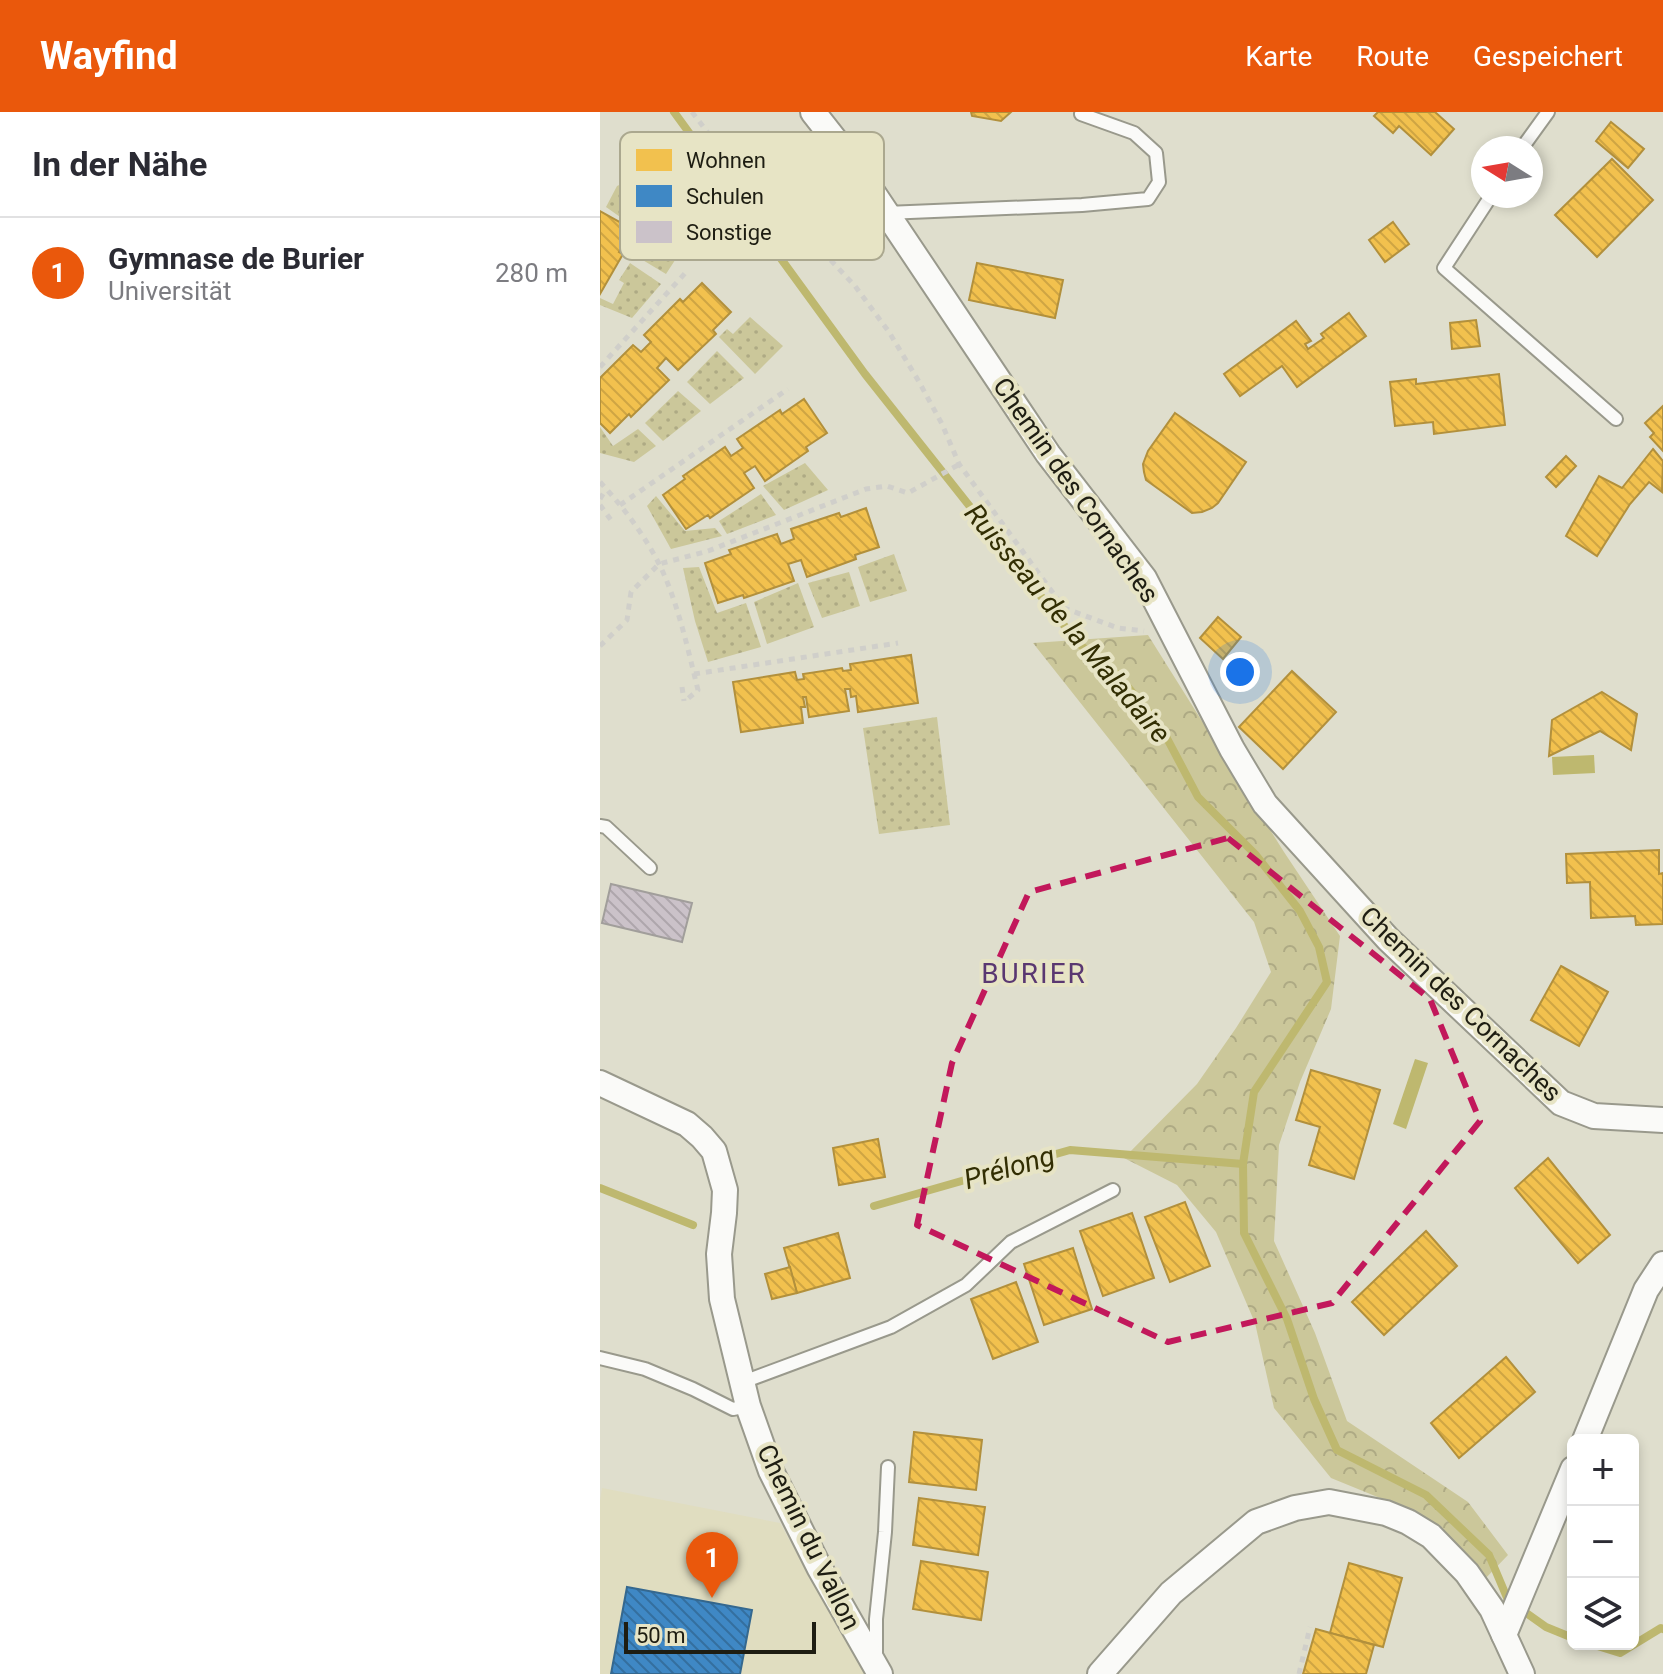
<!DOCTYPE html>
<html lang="de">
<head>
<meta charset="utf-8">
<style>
	:root { --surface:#fff; --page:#f7f7f7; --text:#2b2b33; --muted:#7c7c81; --line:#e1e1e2; --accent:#ea580c }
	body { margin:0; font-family:Roboto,sans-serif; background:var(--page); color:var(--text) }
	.controls { position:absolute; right:24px; bottom:24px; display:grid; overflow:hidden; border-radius:12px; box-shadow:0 4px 12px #0003 }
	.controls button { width:72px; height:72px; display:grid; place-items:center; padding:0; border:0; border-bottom:2px solid var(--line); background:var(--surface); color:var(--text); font:40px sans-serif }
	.compass { position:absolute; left:871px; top:24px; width:72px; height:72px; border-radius:50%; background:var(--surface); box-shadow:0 4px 12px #0003; rotate:281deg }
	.scale { position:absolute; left:24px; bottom:20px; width:192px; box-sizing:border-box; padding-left:8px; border:4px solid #1e1d12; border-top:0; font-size:22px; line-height:28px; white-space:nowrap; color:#1e1d12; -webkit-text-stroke:6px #e7e4c5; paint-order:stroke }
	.you { position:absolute; left:640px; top:560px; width:28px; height:28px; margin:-20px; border:6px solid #fff; border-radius:50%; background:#1a73e8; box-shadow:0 0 0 12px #1a73e833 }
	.badge { display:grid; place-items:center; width:52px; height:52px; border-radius:50%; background:var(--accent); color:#fff; font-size:26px; font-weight:700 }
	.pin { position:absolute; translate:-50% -66px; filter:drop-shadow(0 2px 4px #0008) }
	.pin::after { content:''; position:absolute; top:42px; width:28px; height:24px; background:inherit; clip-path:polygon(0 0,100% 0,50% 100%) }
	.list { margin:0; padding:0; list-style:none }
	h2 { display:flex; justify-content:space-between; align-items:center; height:104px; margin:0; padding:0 32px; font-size:34px }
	h2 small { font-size:26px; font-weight:400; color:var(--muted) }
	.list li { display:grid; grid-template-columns:52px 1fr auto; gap:24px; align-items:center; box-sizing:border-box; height:112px; padding:0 32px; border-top:2px solid var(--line) }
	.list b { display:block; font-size:30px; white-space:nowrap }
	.list p { margin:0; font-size:26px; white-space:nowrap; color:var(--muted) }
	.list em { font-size:26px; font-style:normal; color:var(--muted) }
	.icon { flex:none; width:44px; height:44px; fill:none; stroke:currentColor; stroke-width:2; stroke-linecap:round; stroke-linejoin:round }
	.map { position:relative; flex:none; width:1063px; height:1562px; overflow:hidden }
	header { display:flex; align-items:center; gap:48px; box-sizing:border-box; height:112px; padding:0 40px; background:var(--accent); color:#fff }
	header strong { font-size:38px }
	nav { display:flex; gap:44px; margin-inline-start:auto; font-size:28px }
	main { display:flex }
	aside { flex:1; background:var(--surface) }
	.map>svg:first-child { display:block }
	.built { fill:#e0ddc0 }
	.forest { fill:url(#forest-crowns) }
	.garden { fill:url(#garden-dots) }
	.water { fill:#beb86f }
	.homes { fill:url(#homes-back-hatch); stroke:#b2903c; stroke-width:2 }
	.schools { fill:url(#schools-back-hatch); stroke:#35688f; stroke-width:2 }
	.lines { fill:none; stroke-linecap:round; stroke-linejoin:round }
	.stream { stroke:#beb86f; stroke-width:8 }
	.building { fill:url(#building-back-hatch); stroke:#a19e9b; stroke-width:2 }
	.lane-casing { stroke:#99998c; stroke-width:16 }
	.street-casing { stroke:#99998c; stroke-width:28 }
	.path { stroke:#d0cfca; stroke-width:5; stroke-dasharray:6 6; stroke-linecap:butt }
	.lane { stroke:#fafaf8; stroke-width:12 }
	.street { stroke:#fafaf8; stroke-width:24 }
	.marked { fill:none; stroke:#c2185b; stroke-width:6; stroke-dasharray:16 10; stroke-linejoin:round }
	.labels { text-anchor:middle; stroke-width:8; stroke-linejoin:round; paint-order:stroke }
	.street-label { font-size:26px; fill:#1e1d12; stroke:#e7e4c5 }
	.water-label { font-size:28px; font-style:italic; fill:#322e03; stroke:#e7e4c5 }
	.neighbourhood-label { font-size:28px; letter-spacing:2px; fill:#5a3871; stroke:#e7e4c5 }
	.key { fill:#e7e4c5; stroke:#aba88f; stroke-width:2 }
	.key-label { font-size:22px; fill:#1e1d12 }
</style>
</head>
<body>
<header>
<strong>Wayfind</strong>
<nav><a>Karte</a><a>Route</a><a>Gespeichert</a></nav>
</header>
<main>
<aside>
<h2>In der Nähe<small></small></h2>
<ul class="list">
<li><span class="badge">1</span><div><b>Gymnase de Burier</b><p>Universität</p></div><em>280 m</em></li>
</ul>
</aside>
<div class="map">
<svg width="1063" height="1562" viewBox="0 0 1063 1562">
	<defs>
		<pattern id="forest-crowns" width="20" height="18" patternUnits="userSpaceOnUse" patternTransform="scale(2)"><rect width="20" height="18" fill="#cbc79a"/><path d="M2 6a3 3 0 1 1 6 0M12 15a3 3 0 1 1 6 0" fill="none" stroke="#aeaa84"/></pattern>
		<pattern id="garden-dots" width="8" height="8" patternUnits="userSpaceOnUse" patternTransform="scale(2)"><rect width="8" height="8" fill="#cbc79a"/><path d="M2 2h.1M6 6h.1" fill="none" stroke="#aeaa84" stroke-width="1.8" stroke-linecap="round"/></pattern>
		<pattern id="homes-back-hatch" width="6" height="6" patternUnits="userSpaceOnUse" patternTransform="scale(2)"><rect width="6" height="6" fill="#f2c14e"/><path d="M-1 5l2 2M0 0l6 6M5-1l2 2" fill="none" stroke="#cfa543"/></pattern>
		<pattern id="schools-back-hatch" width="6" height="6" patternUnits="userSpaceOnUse" patternTransform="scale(2)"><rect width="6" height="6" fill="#3f88c5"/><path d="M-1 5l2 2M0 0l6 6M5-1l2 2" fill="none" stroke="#346f9f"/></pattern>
		<pattern id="building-back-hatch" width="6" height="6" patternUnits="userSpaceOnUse" patternTransform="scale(2)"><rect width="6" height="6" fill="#cbc2c9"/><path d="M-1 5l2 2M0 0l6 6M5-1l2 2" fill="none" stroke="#aea6ac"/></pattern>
	</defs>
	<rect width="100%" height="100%" fill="#dfdecd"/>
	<polygon class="built" points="2,1376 180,1411 206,1458 272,1562 0,1562 0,1388"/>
	<polygon class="forest" points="548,523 684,740 740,824 731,897 700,970 679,1033 674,1129 715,1221 747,1309 868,1390 908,1443 883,1469 802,1395 731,1366 674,1296 655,1211 616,1120 577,1073 524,1046 597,972 636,916 671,860 654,810 433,531"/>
	<g class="garden">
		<polygon points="34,66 61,81 79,142 66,162 36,144 47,124 6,95 17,74"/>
		<polygon points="30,151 61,172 32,206 0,193 0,186 13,192 24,171 19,168"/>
		<polygon points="150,205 183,234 155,262 119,225 127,217 133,222"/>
		<polygon points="117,239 144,266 110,292 87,270"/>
		<polygon points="78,279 101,299 63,329 45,311"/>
		<polygon points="0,315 13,334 38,317 56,334 34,350 0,341"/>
		<polygon points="205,351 228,378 184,398 163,374"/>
		<polygon points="161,382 176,403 127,422 119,409"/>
		<polygon points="56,384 85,419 115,416 122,424 71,437 47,394"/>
		<polygon points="294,442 307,479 270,490 258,455"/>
		<polygon points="99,455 117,501 146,491 161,535 108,550 95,509 83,456"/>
		<polygon points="249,460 260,494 222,506 208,471"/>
		<polygon points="198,471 214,515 167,532 154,490"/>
		<polygon points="337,605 350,713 279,722 263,616"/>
	</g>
	<g class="water">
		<polygon points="994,643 995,661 953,663 952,645"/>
		<polygon points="815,947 828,951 806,1017 793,1012"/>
	</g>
	<g class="homes">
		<polygon points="371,0 411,0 401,9 372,4"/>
		<polygon points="778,0 835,0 854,17 831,43 799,14 793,21 774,4"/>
		<polygon points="1011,10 1044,37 1028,56 996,29"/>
		<polygon points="1012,47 1053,88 997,145 955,103"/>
		<polygon points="0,99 32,117 19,140 23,142 0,182"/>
		<polygon points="793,110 809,132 785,150 769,128"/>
		<polygon points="377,151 463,168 455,206 369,188"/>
		<polygon points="102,171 131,200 113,218 116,222 78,258 66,246 57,256 69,268 31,305 29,302 10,321 0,311 0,266 33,233 41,240 51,230 44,223 80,187 83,190"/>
		<polygon points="749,201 766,224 697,275 682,254 640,284 624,262 696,209 711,229 705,232 708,237 724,226 721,222"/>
		<polygon points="876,208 880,234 852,237 850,211"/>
		<polygon points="899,262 905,313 834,322 833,310 795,314 790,270 816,267 816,272"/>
		<polygon points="204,287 227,321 206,335 208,339 165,369 155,354 144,361 154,376 110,406 108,403 86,417 63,383 85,367 83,364 125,335 131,344 143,336 137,327 180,298 182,302"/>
		<polygon points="1063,294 1063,339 1050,325 1054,321 1045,311"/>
		<polygon points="575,301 646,350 618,391 612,396 602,400 592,401 546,368 544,360 543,352 548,339"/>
		<polygon points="1053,337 1063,349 1062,380 1049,370 1030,392 997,444 966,424 999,364 1022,376"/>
		<polygon points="966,344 976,354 956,375 946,365"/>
		<polygon points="266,396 279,435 255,443 256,447 207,465 201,448 188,452 194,469 144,486 143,483 118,491 105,451 131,442 129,438 177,422 181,432 194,427 191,417 239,401 241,405"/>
		<polygon points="618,505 641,525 623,547 600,526"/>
		<polygon points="311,543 318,591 258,600 256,584 251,585 250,577 245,577 249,599 209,605 206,585 203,585 205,595 201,595 203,611 141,620 133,570 195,560 197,568 204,567 203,562 242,556 243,559 251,558 250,552"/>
		<polygon points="692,559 736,600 683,657 639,615"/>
		<polygon points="1002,580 1037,602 1031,638 1000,619 949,644 952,608"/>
		<polygon points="1059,738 1059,762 1063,761 1063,812 1036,813 1035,804 991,806 990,770 967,771 966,742"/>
		<polygon points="961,854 1008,880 979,934 931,908"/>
		<polygon points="711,958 780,978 754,1067 709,1053 720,1015 696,1008"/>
		<polygon points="278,1027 285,1065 239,1073 233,1036"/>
		<polygon points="948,1046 1010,1123 978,1151 915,1076"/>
		<polygon points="585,1090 610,1154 570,1170 545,1105"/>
		<polygon points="532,1101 554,1166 503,1184 480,1119"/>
		<polygon points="826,1119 857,1154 784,1223 752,1190"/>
		<polygon points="238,1121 250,1166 197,1181 184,1136"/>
		<polygon points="473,1136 492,1197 444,1213 424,1152"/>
		<polygon points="190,1155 197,1181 172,1187 165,1162"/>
		<polygon points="416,1170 438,1230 393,1247 371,1187"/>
		<polygon points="906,1245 935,1280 859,1346 831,1311"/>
		<polygon points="314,1320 382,1328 376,1378 309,1370"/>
		<polygon points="319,1386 385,1395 378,1443 313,1433"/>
		<polygon points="321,1449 388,1460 381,1508 313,1497"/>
		<polygon points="749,1451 802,1466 783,1535 730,1521"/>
		<polygon points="716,1517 774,1533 766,1562 703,1562"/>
	</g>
	<polygon class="schools" points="27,1475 152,1498 140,1562 11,1562"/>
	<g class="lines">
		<g class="stream">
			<polyline points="74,0 265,262 478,531 518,563 561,615 598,685 655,742 700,799 719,835 727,870 654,980 643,1052 644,1121 687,1207 714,1287 737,1338 826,1383 889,1443 908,1488 946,1515 973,1526"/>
			<polyline points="0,1076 93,1113"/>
			<polyline points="274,1094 470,1038 643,1052"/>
			<polyline points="991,1532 1020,1541 1061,1516 1063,1517"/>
		</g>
	</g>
	<polygon class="building" points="11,772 92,791 82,830 2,811"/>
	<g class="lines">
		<g class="lane-casing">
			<g id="lane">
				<polyline points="922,36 948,0"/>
				<polyline points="891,84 844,156 1016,307"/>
				<polyline points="286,101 482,93 548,87 559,70 556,41 534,21 481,2"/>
				<polyline points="0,714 6,715 50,756"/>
				<polyline points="0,1246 45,1257 93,1277 133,1297 148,1294"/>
				<polyline points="143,1270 291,1215 366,1173 411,1130 513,1078"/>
				<polyline points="276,1546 276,1507 285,1420 288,1355"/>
			</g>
		</g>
		<g class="street-casing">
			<g id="street">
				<polyline points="213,0 253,51 448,342 544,466 632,637 665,692 788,827 961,991 994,1004 1063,1008"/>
				<polyline points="0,971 87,1012 102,1025 114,1039 125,1078 124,1101 119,1142 122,1187 148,1294 171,1359 219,1455 280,1562"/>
				<polyline points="985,1328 1046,1178 1063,1152"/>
				<polyline points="904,1523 973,1357"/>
				<polyline points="500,1562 571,1481 656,1410 695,1396 729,1390 786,1401 808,1410 831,1424 867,1461 892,1497 922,1562"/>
			</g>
		</g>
		<g class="path">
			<polyline points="92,0 147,72 184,110 223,140 255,174 289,220 318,268 342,312 359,352 464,496 518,516 544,519"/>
			<polyline points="0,255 88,158"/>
			<path d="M 0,370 C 24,396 47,426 62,458 C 79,495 88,538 98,578 L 84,590"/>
			<polyline points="0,387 6,377"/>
			<polyline points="0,393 11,408"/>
			<polyline points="20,393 188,277"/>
			<polyline points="0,534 27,508 31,480 59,452 108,439 266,377 287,374 308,381 358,353"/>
			<polyline points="94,562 298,531"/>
			<polyline points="82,575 84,589"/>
			<polyline points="699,1562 710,1515"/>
		</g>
		<use href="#lane" class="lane"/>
		<use href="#street" class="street"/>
	</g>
	<path class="marked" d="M 628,726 L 830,887 L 880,1009 L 732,1191 L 568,1230 L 317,1113 L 352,951 L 429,780 Z"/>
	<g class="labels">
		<g class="street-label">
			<text transform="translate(476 378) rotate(55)" y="9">Chemin des Cornaches</text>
			<text transform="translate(861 892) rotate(44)" y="9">Chemin des Cornaches</text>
			<text transform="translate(209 1425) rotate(64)" y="9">Chemin du Vallon</text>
		</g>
		<g class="water-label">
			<text transform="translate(468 511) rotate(50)" y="10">Ruisseau de la Maladaire</text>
			<text transform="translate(409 1055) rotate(-16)" y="10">Prélong</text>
		</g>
		<g class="neighbourhood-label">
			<text x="434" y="871">BURIER</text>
		</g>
	</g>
	<rect x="20" y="20" width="264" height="128" rx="12" class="key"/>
	<rect x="36" y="37" width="36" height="22" fill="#f2c14e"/>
	<rect x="36" y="73" width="36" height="22" fill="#3f88c5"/>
	<rect x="36" y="109" width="36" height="22" fill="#cbc2c9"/>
	<g class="key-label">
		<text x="86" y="56">Wohnen</text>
		<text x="86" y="92">Schulen</text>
		<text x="86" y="128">Sonstige</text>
	</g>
</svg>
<div class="controls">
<button>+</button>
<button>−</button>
<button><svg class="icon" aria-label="layers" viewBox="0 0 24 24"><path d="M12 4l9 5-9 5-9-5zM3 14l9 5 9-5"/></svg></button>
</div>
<svg class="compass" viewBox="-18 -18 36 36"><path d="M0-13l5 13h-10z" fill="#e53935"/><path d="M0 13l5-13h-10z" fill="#7c7c81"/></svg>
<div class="scale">50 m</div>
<div class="you"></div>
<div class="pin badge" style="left:112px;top:1486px">1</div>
</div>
</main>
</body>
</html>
